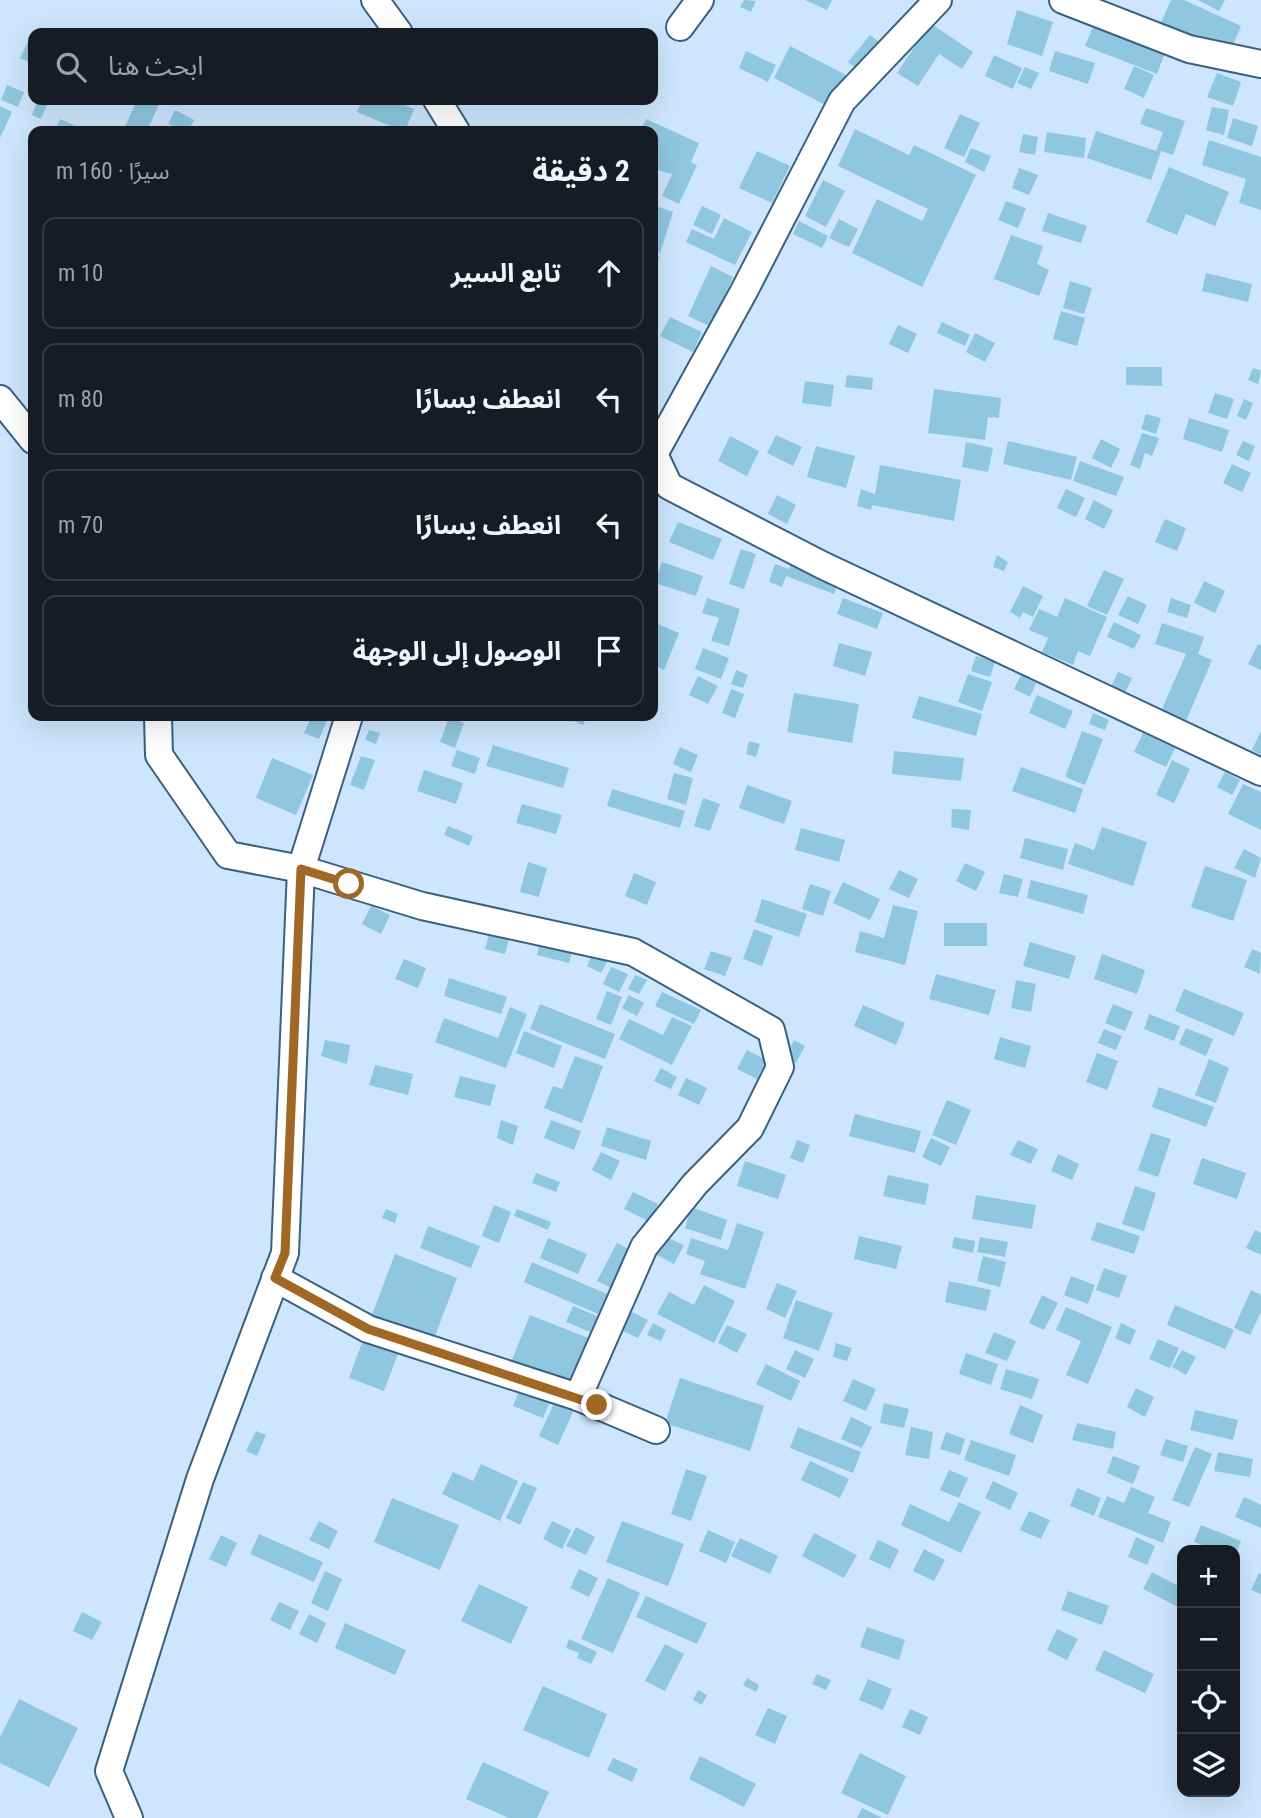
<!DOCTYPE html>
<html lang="ar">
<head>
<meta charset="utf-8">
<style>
	:root { --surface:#171b24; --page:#242831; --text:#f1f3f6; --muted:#9ea1a6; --line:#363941 }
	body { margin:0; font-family:"Roboto Condensed","Noto Sans Arabic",sans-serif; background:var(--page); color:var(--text); direction:rtl }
	.controls { position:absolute; right:21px; bottom:21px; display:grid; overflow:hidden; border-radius:14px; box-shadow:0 7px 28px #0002 }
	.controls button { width:63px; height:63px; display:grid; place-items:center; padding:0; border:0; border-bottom:2px solid var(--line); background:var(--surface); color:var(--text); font:35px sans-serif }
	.stop { position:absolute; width:21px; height:21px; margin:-16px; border:5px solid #a06725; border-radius:50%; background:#fff }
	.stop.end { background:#a06725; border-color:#fff; box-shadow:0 2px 7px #0008 }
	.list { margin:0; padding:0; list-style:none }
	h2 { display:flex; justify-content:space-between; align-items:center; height:91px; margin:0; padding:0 28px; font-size:30px }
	h2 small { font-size:23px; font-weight:400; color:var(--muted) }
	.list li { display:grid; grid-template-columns:46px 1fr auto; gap:21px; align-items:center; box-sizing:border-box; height:112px; margin:0 14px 14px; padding:0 14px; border:2px solid var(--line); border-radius:14px }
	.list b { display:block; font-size:26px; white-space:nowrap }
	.list em { font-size:23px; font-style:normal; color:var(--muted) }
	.icon { flex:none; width:38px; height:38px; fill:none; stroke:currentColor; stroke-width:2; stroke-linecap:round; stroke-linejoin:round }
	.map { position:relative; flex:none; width:1261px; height:1818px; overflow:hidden; direction:ltr }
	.search { position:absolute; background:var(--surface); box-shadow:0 7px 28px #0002; left:28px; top:28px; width:630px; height:77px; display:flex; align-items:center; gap:18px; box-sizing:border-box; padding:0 24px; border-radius:14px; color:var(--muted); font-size:26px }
	.panel { position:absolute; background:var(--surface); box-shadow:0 7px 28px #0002; left:28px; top:126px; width:630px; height:595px; border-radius:14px; direction:rtl }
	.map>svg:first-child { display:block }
	.building { fill:#8ec7df }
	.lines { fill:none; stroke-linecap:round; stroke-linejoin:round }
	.street-casing { stroke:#3b6080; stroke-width:30 }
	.street { stroke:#fff; stroke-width:26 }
	.route { stroke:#a06725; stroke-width:9 }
</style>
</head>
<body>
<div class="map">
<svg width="1261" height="1818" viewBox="0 0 1261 1818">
	<rect width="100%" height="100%" fill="#cde6fd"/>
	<g class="building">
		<polygon points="744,0 756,1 751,12 740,7"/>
		<polygon points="805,0 832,0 827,10"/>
		<polygon points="1171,0 1184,0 1241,26 1229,54 1161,22"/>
		<polygon points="1198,0 1225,0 1219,11"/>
		<polygon points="1017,10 1053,22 1042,56 1007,44"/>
		<polygon points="1095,22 1166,50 1157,74 1085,46"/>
		<polygon points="930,23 973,52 962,69 939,54 918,86 897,73"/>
		<polygon points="870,35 886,47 863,74 848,62"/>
		<polygon points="29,40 33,42 33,64 20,58"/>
		<polygon points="790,46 848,76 831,108 774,78"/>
		<polygon points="746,51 776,65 768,82 739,68"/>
		<polygon points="1055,51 1095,63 1088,84 1049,71"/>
		<polygon points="994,55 1022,68 1013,89 985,76"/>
		<polygon points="1134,66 1154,75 1144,98 1124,89"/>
		<polygon points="1025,67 1039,73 1031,89 1017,83"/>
		<polygon points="1217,73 1241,82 1233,106 1207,97"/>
		<polygon points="7,85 24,92 18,107 1,100"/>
		<polygon points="38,100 49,100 41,119 32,115"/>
		<polygon points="137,100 160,102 147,131 123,131"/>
		<polygon points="362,100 391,100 414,109 405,131 402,131 357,112"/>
		<polygon points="0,106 12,112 0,138"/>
		<polygon points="1212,107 1229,110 1224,135 1206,130"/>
		<polygon points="1146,108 1185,121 1173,155 1161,151 1151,180 1087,158 1096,131 1156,151 1163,132 1140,124"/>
		<polygon points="175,110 194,120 188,131 168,124"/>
		<polygon points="960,114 980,123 964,157 944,148"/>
		<polygon points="1233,118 1258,126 1252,146 1227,138"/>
		<polygon points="60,119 87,131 55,131"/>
		<polygon points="646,119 699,143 691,162 697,165 679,204 662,196 672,174 653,169 653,131 640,131"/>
		<polygon points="855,129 909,155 914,145 976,175 922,287 852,253 877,199 922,221 928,209 838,166"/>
		<polygon points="1047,132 1086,138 1084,158 1044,152"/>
		<polygon points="1023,134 1038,137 1035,155 1019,152"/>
		<polygon points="1209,140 1261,157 1261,210 1239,203 1246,179 1202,165"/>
		<polygon points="971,148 991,156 984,172 965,162"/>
		<polygon points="757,151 790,166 772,203 739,188"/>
		<polygon points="1169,167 1229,192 1215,226 1186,214 1177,235 1146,222"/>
		<polygon points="1019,168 1038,175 1029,195 1012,188"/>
		<polygon points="823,180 845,191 826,227 805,216"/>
		<polygon points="1006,201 1026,208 1018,228 998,220"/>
		<polygon points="653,205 673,212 660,253 653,250"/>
		<polygon points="702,206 721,215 712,234 693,225"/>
		<polygon points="1048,213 1087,226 1081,243 1042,231"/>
		<polygon points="724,218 752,232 735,265 686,242 692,229 714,239"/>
		<polygon points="839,219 858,229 849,247 829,238"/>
		<polygon points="799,221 828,236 822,248 793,234"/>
		<polygon points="1011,235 1043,246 1037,264 1049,270 1039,296 994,279"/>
		<polygon points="653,255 660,257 653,276"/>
		<polygon points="711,266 733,277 711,327 688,316"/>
		<polygon points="1206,273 1252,284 1248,302 1202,291"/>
		<polygon points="1070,281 1092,288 1084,314 1063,308"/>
		<polygon points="1061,311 1085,318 1077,346 1053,339"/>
		<polygon points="670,317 702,332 693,352 660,336"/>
		<polygon points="942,322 970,335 965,346 937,333"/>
		<polygon points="898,325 917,334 908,353 889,344"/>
		<polygon points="975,333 995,343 985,362 966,352"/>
		<polygon points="1126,367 1162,367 1162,386 1126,385"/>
		<polygon points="1253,368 1261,371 1258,384 1248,380"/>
		<polygon points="847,375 873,378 872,390 845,387"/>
		<polygon points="805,381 834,385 831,407 802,403"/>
		<polygon points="934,389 1001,398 999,418 988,417 985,440 928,433"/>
		<polygon points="1215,393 1234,399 1227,419 1208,413"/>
		<polygon points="1244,399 1253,403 1246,420 1237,416"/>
		<polygon points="1146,414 1161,418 1156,434 1141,429"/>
		<polygon points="1189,418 1229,430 1222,452 1183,439"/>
		<polygon points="1142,433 1159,438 1152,456 1145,453 1140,469 1130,465"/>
		<polygon points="776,435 802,447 793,466 767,453"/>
		<polygon points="730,436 759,451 747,476 718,461"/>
		<polygon points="1101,439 1120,449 1111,468 1092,458"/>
		<polygon points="1008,441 1077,457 1071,480 1003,464"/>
		<polygon points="1243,441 1255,446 1249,461 1236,455"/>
		<polygon points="966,442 993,448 988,472 962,467"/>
		<polygon points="816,446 855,456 846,488 807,477"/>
		<polygon points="1080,461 1124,477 1116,496 1073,481"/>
		<polygon points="1232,464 1251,473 1242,492 1223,483"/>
		<polygon points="880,465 961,480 954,521 872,505 871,510 857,506 861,489 875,494"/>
		<polygon points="1066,489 1085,498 1076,517 1057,508"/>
		<polygon points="777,495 796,505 787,524 768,514"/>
		<polygon points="1094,500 1113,510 1104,529 1085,519"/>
		<polygon points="1165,519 1186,528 1177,551 1155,542"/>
		<polygon points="678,522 722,539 713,560 669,542"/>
		<polygon points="741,549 756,554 744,589 729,584"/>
		<polygon points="997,555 1008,562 1004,571 993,567"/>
		<polygon points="792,560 840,578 834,594 786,576 782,587 769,582 775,564 789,569"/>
		<polygon points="662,562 703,576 696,596 655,583"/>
		<polygon points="1104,570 1124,579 1107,615 1087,606"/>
		<polygon points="1204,581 1225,591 1215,613 1194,603"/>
		<polygon points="1023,586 1043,596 1033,617 1023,612 1020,618 1010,612"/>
		<polygon points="1128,596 1147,605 1138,624 1118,615"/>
		<polygon points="707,598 740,609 729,646 711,641 719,618 702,613"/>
		<polygon points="843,598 883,613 877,629 837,614"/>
		<polygon points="1065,598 1107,617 1090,656 1078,651 1073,665 1042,652 1048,638 1029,630 1039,609 1057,617"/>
		<polygon points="1171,598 1191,605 1187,618 1167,612"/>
		<polygon points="653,622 679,633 664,670 653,665"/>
		<polygon points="1114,622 1141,635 1134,649 1107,637"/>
		<polygon points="1162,623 1204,637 1198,654 1212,660 1186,721 1161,711 1186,654 1155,644"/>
		<polygon points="839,643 872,652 865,676 833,666"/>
		<polygon points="1258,644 1261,645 1261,670 1248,664"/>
		<polygon points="703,648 729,658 721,679 695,669"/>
		<polygon points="976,656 995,662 990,677 971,671"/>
		<polygon points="736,670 748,675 743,688 731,684"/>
		<polygon points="1118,672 1132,678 1124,695 1110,689"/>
		<polygon points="968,674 992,682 982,711 958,702"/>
		<polygon points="1021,675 1036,683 1030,697 1014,689"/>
		<polygon points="698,676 718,686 708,704 689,695"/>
		<polygon points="731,689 744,694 735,718 722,713"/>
		<polygon points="794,693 859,704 852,743 787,732"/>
		<polygon points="1037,695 1073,711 1065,729 1029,713"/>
		<polygon points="919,696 982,714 976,736 912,718"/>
		<polygon points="1093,713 1109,720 1105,730 1089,724"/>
		<polygon points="312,716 329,716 319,739 304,733"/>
		<polygon points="563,716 587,716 583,725"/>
		<polygon points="449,717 464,723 455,748 440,742"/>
		<polygon points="369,730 380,733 376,744 365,740"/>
		<polygon points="1082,731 1103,739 1085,785 1065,777"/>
		<polygon points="1261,731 1261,755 1252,750"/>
		<polygon points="1143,733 1175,748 1166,767 1134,752"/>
		<polygon points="749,741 760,744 756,757 746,754"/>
		<polygon points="493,745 569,768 563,788 486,766"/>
		<polygon points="680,747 698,755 691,772 673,764"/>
		<polygon points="457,750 480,758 475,774 451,766"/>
		<polygon points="894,751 964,758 961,781 892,774"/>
		<polygon points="361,756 375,760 364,790 350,785"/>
		<polygon points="272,758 313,775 296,815 256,798"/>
		<polygon points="1172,760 1190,769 1174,803 1156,795"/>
		<polygon points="1021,767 1083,789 1075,813 1012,791"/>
		<polygon points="424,770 463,783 456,804 417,791"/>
		<polygon points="1225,772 1240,780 1232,795 1217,787"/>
		<polygon points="674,773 693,778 686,805 667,799"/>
		<polygon points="1243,784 1261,792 1261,830 1228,814"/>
		<polygon points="747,785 792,801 784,824 739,808"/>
		<polygon points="612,789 685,811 680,828 607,806"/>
		<polygon points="703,798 720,804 710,831 694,826"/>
		<polygon points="522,804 562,815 556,834 516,823"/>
		<polygon points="952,809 971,810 969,830 951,827"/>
		<polygon points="448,826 473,836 469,846 444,835"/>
		<polygon points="1102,827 1147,842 1133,886 1068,864 1075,843 1094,850"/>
		<polygon points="801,828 845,840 839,862 795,850"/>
		<polygon points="1025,838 1068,849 1063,870 1020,858"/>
		<polygon points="1244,849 1261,858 1255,878 1234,868"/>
		<polygon points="528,862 547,868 539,897 520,892"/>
		<polygon points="965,863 985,872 976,891 956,881"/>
		<polygon points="1205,866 1247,880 1233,921 1191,907"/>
		<polygon points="899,870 918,879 909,898 889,889"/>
		<polygon points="634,873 656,882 647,905 625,896"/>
		<polygon points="1004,874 1023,879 1018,897 999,893"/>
		<polygon points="1031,880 1088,895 1083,914 1027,898"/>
		<polygon points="843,882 880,899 870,920 833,903"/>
		<polygon points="810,884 831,891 823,916 802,909"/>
		<polygon points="762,899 807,914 799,937 755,922"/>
		<polygon points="893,905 918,911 905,965 855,952 860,931 884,938"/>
		<polygon points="371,906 390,915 381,934 362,924"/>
		<rect x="944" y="923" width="43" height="23"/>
		<polygon points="754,929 773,936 762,966 743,959"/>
		<polygon points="489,934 509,939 505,954 485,949"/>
		<polygon points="540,940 573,949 569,963 537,955"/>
		<polygon points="1030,942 1076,956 1069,979 1023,966"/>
		<polygon points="1252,949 1261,953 1260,974 1244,967"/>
		<polygon points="711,951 732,958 725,976 704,969"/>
		<polygon points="593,952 608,960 601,973 587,966"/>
		<polygon points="1102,954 1145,970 1137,994 1094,979"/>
		<polygon points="404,959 426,968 418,988 395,979"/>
		<polygon points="611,967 628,974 619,992 603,984"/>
		<polygon points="936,974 996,990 989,1015 929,999"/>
		<polygon points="635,975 647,980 639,994 628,989"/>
		<polygon points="449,978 507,997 501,1014 444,996"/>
		<polygon points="1016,980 1036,984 1031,1012 1011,1008"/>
		<polygon points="1184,989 1244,1013 1234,1036 1175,1011"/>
		<polygon points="607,991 622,997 611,1025 596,1019"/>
		<polygon points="662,992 701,1010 694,1024 655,1006"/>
		<polygon points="629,995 644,1003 637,1016 622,1008"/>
		<polygon points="540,1004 615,1034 605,1059 530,1029"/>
		<polygon points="1113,1004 1133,1012 1125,1031 1105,1023"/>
		<polygon points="863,1005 905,1023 896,1045 854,1026"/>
		<polygon points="510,1007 527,1014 506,1068 435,1042 444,1018 498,1038"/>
		<polygon points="1149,1014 1180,1026 1174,1041 1144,1029"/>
		<polygon points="672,1017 692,1026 672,1065 619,1039 629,1019 663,1035"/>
		<polygon points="1186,1028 1213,1039 1206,1056 1179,1044"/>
		<polygon points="1104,1029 1122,1036 1116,1050 1098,1043"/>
		<polygon points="524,1031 562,1046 554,1068 516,1053"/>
		<polygon points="1000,1037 1031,1046 1025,1068 994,1059"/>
		<polygon points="325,1040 350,1045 347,1064 321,1056"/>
		<polygon points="794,1040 805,1046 796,1063 785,1058"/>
		<polygon points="747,1050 766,1060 757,1079 737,1069"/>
		<polygon points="1097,1053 1118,1061 1107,1090 1086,1082"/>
		<polygon points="575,1056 603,1066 582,1123 544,1108 553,1086 562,1089"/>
		<polygon points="1209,1059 1229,1068 1216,1103 1195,1095"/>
		<polygon points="375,1065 413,1074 408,1095 369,1085"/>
		<polygon points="661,1068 677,1077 671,1089 654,1081"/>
		<polygon points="460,1076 496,1085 490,1106 454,1097"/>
		<polygon points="686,1078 707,1088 699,1105 678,1095"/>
		<polygon points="1159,1087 1214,1107 1206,1127 1152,1107"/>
		<polygon points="947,1100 971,1110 956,1145 932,1135"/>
		<polygon points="855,1114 921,1131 915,1153 849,1136"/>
		<polygon points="501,1120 518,1126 513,1145 497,1138"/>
		<polygon points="551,1120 581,1131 574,1150 544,1138"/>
		<polygon points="607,1127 651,1141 646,1160 601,1146"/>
		<polygon points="1151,1133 1171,1139 1158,1177 1138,1170"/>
		<polygon points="931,1138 950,1147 941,1166 922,1157"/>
		<polygon points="797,1140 810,1145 803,1163 790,1158"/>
		<polygon points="1018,1140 1038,1149 1031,1164 1010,1155"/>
		<polygon points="601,1152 620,1161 611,1180 592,1170"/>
		<polygon points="1058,1154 1079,1164 1072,1180 1051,1171"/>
		<polygon points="1202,1158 1246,1173 1237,1199 1193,1184"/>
		<polygon points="745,1161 786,1175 778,1199 737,1186"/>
		<polygon points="536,1173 560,1182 556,1192 532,1183"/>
		<polygon points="888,1175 929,1184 925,1205 883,1196"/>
		<polygon points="1135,1186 1156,1193 1144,1231 1122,1224"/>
		<polygon points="633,1192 658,1204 650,1222 624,1209"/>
		<polygon points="976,1195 1036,1205 1032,1229 972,1219"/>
		<polygon points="494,1205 511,1212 499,1243 482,1236"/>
		<polygon points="691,1207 727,1220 721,1240 685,1228"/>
		<polygon points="386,1209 398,1214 395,1223 382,1218"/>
		<polygon points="517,1209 551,1222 548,1230 514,1216"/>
		<polygon points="1097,1222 1140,1236 1134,1254 1091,1240"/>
		<polygon points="737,1223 764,1232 745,1289 700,1274 705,1261 686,1254 691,1238 728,1250"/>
		<polygon points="428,1226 480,1246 471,1268 420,1248"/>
		<polygon points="1255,1230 1261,1233 1261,1255 1246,1248"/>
		<polygon points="664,1236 684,1245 674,1264 655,1254"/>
		<polygon points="859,1236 902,1246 896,1269 854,1259"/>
		<polygon points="954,1237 975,1241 973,1253 952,1248"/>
		<polygon points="980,1237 1008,1242 1005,1257 977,1252"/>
		<polygon points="548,1238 587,1254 578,1274 540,1258"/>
		<polygon points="617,1243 634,1252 615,1290 597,1281"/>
		<polygon points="395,1254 457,1278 432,1344 370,1320"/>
		<polygon points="983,1256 1006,1262 1000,1287 977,1281"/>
		<polygon points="532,1262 607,1294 598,1314 524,1282"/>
		<polygon points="1104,1268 1127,1276 1119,1298 1096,1290"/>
		<polygon points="1071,1276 1095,1285 1088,1304 1064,1295"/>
		<polygon points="949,1281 991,1290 986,1311 945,1302"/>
		<polygon points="777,1283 797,1291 785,1318 766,1309"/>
		<polygon points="704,1285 735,1301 714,1343 657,1314 669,1292 694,1305"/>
		<polygon points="1251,1290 1261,1295 1261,1312 1250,1335 1234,1328"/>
		<polygon points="1042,1295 1058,1303 1044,1330 1029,1323"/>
		<polygon points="796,1300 833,1313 819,1351 783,1338"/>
		<polygon points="1175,1305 1234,1330 1225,1349 1167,1325"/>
		<polygon points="573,1306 597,1316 590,1332 566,1322"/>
		<polygon points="1066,1307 1112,1327 1088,1384 1066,1375 1081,1341 1056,1330"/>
		<polygon points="628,1310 648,1320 638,1338 619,1329"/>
		<polygon points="530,1315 591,1339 573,1384 512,1360"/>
		<polygon points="653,1323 666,1330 661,1341 647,1335"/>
		<polygon points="1121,1323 1136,1330 1130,1345 1115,1338"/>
		<polygon points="727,1325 747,1334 737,1353 718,1343"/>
		<polygon points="994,1332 1016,1341 1007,1361 985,1353"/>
		<polygon points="1158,1339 1179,1348 1170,1368 1149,1359"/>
		<polygon points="363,1340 398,1354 384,1391 349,1378"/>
		<polygon points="836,1343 852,1348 847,1361 833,1357"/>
		<polygon points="795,1350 814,1359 805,1378 786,1369"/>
		<polygon points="1182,1350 1196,1357 1186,1375 1172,1367"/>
		<polygon points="966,1353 998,1364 991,1385 959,1374"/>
		<polygon points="766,1364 800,1381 791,1401 756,1384"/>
		<polygon points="1006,1369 1039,1379 1032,1399 1000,1389"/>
		<polygon points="680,1378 764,1406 750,1451 665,1423"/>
		<polygon points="853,1379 876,1389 866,1411 843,1401"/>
		<polygon points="1136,1388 1154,1397 1145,1417 1127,1407"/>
		<polygon points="520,1389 550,1401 543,1418 513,1406"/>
		<polygon points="555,1401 574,1410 558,1445 539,1436"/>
		<polygon points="884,1403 909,1409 904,1428 880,1423"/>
		<polygon points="1020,1405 1043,1415 1033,1443 1009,1434"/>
		<polygon points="1195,1410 1238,1420 1233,1440 1190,1430"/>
		<polygon points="851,1417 872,1427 862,1448 841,1439"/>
		<polygon points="1077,1423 1116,1432 1113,1449 1072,1440"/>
		<polygon points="798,1427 861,1452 853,1473 790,1448"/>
		<polygon points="911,1427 933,1432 929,1459 905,1455"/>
		<polygon points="256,1431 266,1435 257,1456 246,1451"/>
		<polygon points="946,1432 965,1439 960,1455 940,1449"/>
		<polygon points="1166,1439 1188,1446 1183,1462 1160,1455"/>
		<polygon points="971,1440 1016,1455 1009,1476 964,1460"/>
		<polygon points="1195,1447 1212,1454 1189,1507 1172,1500"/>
		<polygon points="1218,1452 1253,1459 1250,1477 1214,1471"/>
		<polygon points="1113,1456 1140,1466 1133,1484 1107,1473"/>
		<polygon points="810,1461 849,1479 840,1498 801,1480"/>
		<polygon points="481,1464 518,1481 500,1521 442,1494 453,1472 473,1481"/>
		<polygon points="686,1469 707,1476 691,1521 671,1514"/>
		<polygon points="949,1470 968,1478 959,1498 940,1490"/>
		<polygon points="993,1481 1018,1493 1010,1510 985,1498"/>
		<polygon points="523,1482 537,1488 520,1525 506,1518"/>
		<polygon points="1131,1487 1155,1497 1148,1513 1171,1522 1163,1543 1098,1517 1107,1496 1124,1503"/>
		<polygon points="1077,1488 1101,1498 1094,1516 1070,1506"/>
		<polygon points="1244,1497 1261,1505 1261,1528 1235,1517"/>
		<polygon points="392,1498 459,1525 440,1570 374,1542"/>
		<polygon points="959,1502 981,1512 961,1553 901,1525 910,1504 949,1522"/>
		<polygon points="1029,1511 1050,1520 1041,1539 1020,1530"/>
		<polygon points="319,1521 338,1531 329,1549 309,1540"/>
		<polygon points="552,1521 571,1530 562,1549 543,1539"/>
		<polygon points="622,1521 684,1544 668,1586 606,1562"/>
		<polygon points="1201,1525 1241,1541 1235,1557 1235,1550 1216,1550 1194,1542"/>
		<polygon points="576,1527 595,1537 586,1555 566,1546"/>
		<polygon points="708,1530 735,1542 726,1563 699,1551"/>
		<polygon points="814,1533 857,1555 844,1578 802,1556"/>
		<polygon points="259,1534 323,1562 314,1582 250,1554"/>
		<polygon points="221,1535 237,1543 226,1567 209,1559"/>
		<polygon points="1136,1537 1155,1546 1147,1565 1128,1557"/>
		<polygon points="740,1538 778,1556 770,1574 731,1556"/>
		<polygon points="878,1540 899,1550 890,1569 869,1559"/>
		<polygon points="924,1549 945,1560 934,1581 913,1571"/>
		<polygon points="579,1569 598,1578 589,1597 570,1588"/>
		<polygon points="325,1571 342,1579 328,1611 311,1603"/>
		<polygon points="1152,1572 1182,1588 1182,1609 1143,1589"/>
		<polygon points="1259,1573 1261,1574 1261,1594 1251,1590"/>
		<polygon points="608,1578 640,1593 613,1653 581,1639"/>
		<polygon points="479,1584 528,1607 511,1644 461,1621"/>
		<polygon points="1068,1591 1109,1606 1102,1625 1061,1610"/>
		<polygon points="646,1596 707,1623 697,1644 636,1617"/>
		<polygon points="279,1602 299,1611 290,1630 270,1620"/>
		<polygon points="82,1612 102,1622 92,1640 73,1631"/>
		<polygon points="309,1614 326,1623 317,1643 299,1634"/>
		<polygon points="345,1623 406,1650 395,1675 335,1648"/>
		<polygon points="867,1627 905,1640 899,1660 860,1647"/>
		<polygon points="1057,1629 1078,1639 1067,1660 1047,1650"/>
		<polygon points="569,1639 597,1652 591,1664 577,1658 579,1653 566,1648"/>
		<polygon points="665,1644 684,1654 665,1691 645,1681"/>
		<polygon points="1104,1650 1154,1674 1145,1693 1095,1670"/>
		<polygon points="817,1674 831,1680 826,1690 812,1684"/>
		<polygon points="747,1678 759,1685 756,1692 743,1685"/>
		<polygon points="868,1679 892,1689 883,1710 859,1700"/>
		<polygon points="543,1686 607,1714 589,1758 523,1730"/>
		<polygon points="698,1690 707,1695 702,1705 693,1700"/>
		<polygon points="19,1699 78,1728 49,1787 0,1763 0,1737"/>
		<polygon points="768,1708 787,1716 775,1744 755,1735"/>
		<polygon points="910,1709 928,1717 920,1735 902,1727"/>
		<polygon points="860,1753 906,1776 888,1815 841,1793"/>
		<polygon points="700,1756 756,1784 744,1807 689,1779"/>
		<polygon points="613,1758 638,1769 632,1782 607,1770"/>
		<polygon points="483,1762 549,1792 537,1818 509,1818 466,1799"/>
		<polygon points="862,1808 882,1818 857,1818"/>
	</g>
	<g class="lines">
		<g class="street-casing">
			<g id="street">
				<polyline points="375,0 399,33"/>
				<polyline points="1063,0 1189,49 1261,64"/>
				<polyline points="680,27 700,0"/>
				<polyline points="437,100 456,131"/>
				<polyline points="0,399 33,440"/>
				<polyline points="653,452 669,486 822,565 1261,772"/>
				<polyline points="653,456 743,293 842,101 938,0"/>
				<polyline points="158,716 159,755 228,855 301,869 422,906 633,952 771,1030 780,1067 750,1128 695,1184 644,1247 578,1397"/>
				<polyline points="275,1278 368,1329 578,1397 656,1430"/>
				<polyline points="129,1818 109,1771 200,1479 285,1253 301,869 349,716"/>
			</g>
		</g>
		<use href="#street" class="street"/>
	</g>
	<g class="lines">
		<polyline class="route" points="349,884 301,869 285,1253 275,1278 368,1329 597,1405"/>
	</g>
</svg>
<div class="controls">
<button>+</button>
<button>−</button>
<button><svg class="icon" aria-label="locate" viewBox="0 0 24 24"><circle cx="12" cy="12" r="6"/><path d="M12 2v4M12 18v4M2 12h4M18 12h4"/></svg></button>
<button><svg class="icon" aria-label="layers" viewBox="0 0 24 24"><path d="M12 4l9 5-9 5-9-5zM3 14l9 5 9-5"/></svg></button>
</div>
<div class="stop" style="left:349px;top:884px"></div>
<div class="stop end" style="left:597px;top:1405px"></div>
<div class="search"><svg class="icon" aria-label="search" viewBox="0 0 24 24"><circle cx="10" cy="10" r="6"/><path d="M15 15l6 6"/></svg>ابحث هنا</div>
<section class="panel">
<h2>2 دقيقة<small>سيرًا · 160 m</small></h2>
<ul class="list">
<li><svg class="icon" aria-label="ahead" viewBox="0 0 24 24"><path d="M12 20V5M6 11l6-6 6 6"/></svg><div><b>تابع السير</b></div><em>10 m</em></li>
<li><svg class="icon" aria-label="left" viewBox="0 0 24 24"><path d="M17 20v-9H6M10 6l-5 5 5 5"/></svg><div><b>انعطف يسارًا</b></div><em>80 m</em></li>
<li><svg class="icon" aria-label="left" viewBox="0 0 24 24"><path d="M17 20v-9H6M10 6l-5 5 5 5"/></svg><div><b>انعطف يسارًا</b></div><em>70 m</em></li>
<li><svg class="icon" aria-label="arrive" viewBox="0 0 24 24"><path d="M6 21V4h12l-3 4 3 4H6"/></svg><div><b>الوصول إلى الوجهة</b></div></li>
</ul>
</section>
</div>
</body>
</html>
